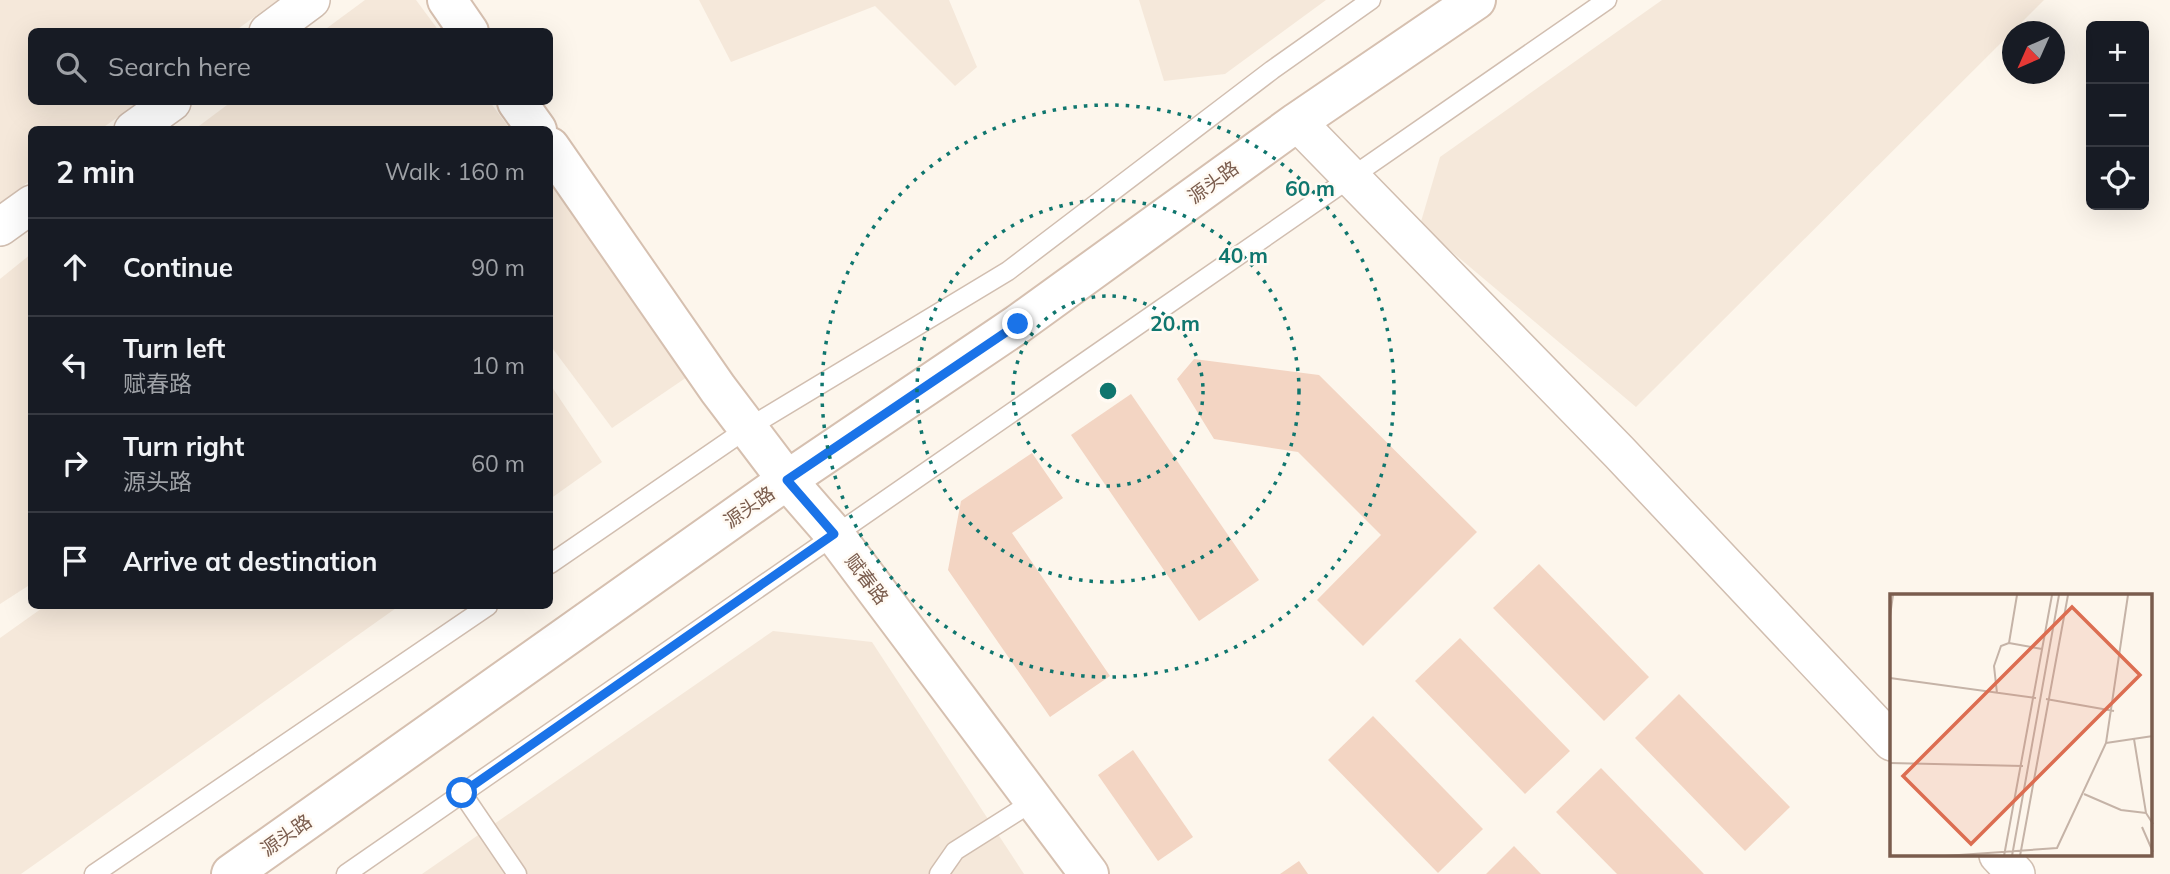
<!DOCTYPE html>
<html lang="en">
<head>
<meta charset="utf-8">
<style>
	:root { --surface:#171b24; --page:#20242c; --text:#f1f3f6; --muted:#9ea1a6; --line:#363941 }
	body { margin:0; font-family:Mulish,"Noto Sans SC",sans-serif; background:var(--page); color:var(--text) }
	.controls { position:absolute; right:21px; top:21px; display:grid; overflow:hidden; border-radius:10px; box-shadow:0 7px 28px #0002 }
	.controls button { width:63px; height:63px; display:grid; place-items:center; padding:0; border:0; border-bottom:2px solid var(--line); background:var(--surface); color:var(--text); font:35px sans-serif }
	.compass { position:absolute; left:2002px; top:21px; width:63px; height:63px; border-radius:50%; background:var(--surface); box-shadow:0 7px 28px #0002; rotate:225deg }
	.stop { position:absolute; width:21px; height:21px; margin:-16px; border:5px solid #1a73e8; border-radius:50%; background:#fff }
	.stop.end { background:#1a73e8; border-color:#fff; box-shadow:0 2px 7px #0008 }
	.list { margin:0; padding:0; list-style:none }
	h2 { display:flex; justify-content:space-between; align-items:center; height:91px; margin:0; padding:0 28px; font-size:30px }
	h2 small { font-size:23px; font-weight:400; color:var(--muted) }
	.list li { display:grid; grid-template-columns:46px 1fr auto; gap:21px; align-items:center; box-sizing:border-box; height:98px; padding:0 28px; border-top:2px solid var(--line) }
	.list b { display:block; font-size:26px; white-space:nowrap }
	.list p { margin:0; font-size:23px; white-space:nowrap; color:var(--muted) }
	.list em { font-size:23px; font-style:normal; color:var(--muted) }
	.icon { flex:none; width:38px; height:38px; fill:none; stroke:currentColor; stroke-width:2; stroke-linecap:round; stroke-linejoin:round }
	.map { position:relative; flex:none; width:2170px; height:874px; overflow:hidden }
	.search { position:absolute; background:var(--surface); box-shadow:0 7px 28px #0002; left:28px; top:28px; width:525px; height:77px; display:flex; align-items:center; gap:18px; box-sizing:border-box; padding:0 24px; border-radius:10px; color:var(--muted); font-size:26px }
	.panel { position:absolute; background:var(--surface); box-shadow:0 7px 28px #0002; left:28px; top:126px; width:525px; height:483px; border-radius:10px }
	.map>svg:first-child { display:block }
	.residential { fill:#f5e8da }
	.building { fill:#f3d5c3 }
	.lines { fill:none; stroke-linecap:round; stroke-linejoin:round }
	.lane-casing { stroke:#d1beb0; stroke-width:21 }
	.street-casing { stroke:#d1beb0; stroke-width:40 }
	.secondary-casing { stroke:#d6c0b0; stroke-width:42 }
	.lane { stroke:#fff; stroke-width:18 }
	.street { stroke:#fff; stroke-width:37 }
	.secondary { stroke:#fff; stroke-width:38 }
	.route { stroke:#1a73e8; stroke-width:9 }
	.ring { fill:none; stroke:#0f766e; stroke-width:3.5; stroke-dasharray:3.5 7 }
	.labels { text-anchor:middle; stroke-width:5; stroke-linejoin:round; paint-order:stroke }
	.street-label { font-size:19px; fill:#7a5c4d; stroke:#fffaf3 }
	.inset-road { fill:none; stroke:#c5b3a7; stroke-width:2 }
	.view { fill:#dc6d51; fill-opacity:0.15; stroke:#dc6d51; stroke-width:3.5 }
	.inset-edge { fill:none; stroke:#7a5c4d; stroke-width:3.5 }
	.centre { fill:#0f766e; stroke:#fffaf3; stroke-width:3.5 }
	.ring-label { font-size:21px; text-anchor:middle; font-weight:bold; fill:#0f766e; stroke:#fffaf3; stroke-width:5; stroke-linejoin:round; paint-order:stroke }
</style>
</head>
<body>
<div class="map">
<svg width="2170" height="874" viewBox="0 0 2170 874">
	<rect width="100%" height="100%" fill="#fdf6ec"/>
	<g class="residential">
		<polygon points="0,0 278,0 235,31 32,32 32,102 139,102 101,129 32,130 31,180 0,203"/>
		<polygon points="365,0 416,0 439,31 323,31"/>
		<polygon points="699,0 949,0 977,67 955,86 875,6 731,62"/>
		<polygon points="1139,0 1326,0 1225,74 1164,81"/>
		<polygon points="1662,0 2044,0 1636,407 1420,225 1440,157"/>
		<polygon points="231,102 490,102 510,129 195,129"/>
		<polygon points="550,183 690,375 612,428 550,345"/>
		<polygon points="31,254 31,584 0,604 0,279"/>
		<polygon points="550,384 602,462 550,499"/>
		<polygon points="45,606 399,606 21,874 0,874 0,638"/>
		<polygon points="773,631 872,642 1024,874 422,874"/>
	</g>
	<g class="building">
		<polygon points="1194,359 1319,375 1477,532 1363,646 1317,600 1381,535 1298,452 1214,439 1177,379"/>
		<polygon points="1131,394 1259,580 1199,621 1071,435"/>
		<polygon points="1032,453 1063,498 1012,533 1110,676 1050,717 948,570 961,501"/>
		<polygon points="1539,564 1649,677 1604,721 1493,608"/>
		<polygon points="1460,638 1570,751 1525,794 1415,681"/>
		<polygon points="1679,694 1790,807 1745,851 1635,738"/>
		<polygon points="1373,716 1483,829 1438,873 1328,760"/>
		<polygon points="1133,750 1193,837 1158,861 1098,775"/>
		<polygon points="1601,768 1704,874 1617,874 1556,812"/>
		<polygon points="1514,846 1541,874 1486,874"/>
		<polygon points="1299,861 1308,874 1280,874"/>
	</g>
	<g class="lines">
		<g class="lane-casing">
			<g id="lane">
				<polyline points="550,564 748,428 1008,271 1272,70 1371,0"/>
				<polyline points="462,793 517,874"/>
				<polyline points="94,874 488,606"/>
				<polyline points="346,874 1607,0"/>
				<polyline points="939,874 955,851 1034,801"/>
			</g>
		</g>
		<g class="street-casing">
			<g id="street">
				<polyline points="268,32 311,0"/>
				<polyline points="1297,122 1619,452 1892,742"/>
				<polyline points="133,130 172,102"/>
				<polyline points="0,227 32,204"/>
				<polyline points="1998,855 2016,874"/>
			</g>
		</g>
		<g class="secondary-casing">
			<g id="secondary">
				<polyline points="447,0 469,32"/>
				<polyline points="517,102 537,130"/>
				<polyline points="550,147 718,389 787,480 834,534 1089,874"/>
				<polyline points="231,874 787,480 1018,324 1297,122 1476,0"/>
			</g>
		</g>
		<use href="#lane" class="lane"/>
		<use href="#street" class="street"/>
		<use href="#secondary" class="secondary"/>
	</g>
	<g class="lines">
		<polyline class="route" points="462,793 834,534 787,480 1018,324"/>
	</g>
	<g class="ring">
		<circle cx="1108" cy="391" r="95"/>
		<circle cx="1108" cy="391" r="191"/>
		<circle cx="1108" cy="391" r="286"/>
	</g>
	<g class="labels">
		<g class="street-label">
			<text transform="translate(1213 182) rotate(-36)" y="7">源头路</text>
			<text transform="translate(749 507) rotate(-35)" y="7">源头路</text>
			<text transform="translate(867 579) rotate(53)" y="7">赋春路</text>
			<text transform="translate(286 835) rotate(-35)" y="7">源头路</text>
		</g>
	</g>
	<g transform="translate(1890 594)">
		<rect width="262" height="262" fill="#fdf6ec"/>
		<path class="inset-road" d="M 0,22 L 3,1M 119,49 L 152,55M 0,84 L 146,104M 107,99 L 104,72 L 111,52 L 119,49 L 127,1M 156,105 L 224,117M 244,145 L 256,219 L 263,230M 216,149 L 263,142M 0,169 L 133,172M 194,200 L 231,216 L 256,219M 252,233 L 263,258M 55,262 L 167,254 L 216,149 L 238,1M 114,262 L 162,1M 122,262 L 169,1M 130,262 L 178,1"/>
		<path class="view" d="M 182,13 L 250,81 L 81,250 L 13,182 Z"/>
		<rect width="262" height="262" class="inset-edge"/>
	</g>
	<circle cx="1108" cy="391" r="10" class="centre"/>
	<g class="ring-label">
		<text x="1310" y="196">60 m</text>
		<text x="1243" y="263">40 m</text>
		<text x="1175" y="331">20 m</text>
	</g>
</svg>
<div class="controls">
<button>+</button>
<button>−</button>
<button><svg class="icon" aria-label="locate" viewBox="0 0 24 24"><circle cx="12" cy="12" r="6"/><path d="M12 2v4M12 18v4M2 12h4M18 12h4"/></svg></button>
</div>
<svg class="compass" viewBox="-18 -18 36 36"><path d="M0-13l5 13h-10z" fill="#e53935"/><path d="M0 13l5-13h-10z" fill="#9ea1a6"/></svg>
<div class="stop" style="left:462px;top:793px"></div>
<div class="stop end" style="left:1018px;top:324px"></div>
<div class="search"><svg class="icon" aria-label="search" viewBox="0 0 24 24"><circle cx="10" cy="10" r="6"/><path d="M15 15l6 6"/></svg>Search here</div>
<section class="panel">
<h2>2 min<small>Walk · 160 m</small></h2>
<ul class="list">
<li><svg class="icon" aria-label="ahead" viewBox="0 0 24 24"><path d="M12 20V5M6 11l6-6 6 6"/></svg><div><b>Continue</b></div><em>90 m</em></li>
<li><svg class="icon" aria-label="left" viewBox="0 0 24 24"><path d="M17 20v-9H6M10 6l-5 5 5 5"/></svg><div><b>Turn left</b><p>赋春路</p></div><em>10 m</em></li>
<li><svg class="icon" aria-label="right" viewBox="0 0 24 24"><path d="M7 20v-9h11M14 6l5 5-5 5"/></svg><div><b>Turn right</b><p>源头路</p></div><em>60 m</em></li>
<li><svg class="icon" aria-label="arrive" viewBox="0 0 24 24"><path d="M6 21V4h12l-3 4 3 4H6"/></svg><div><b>Arrive at destination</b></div></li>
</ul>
</section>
</div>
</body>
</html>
